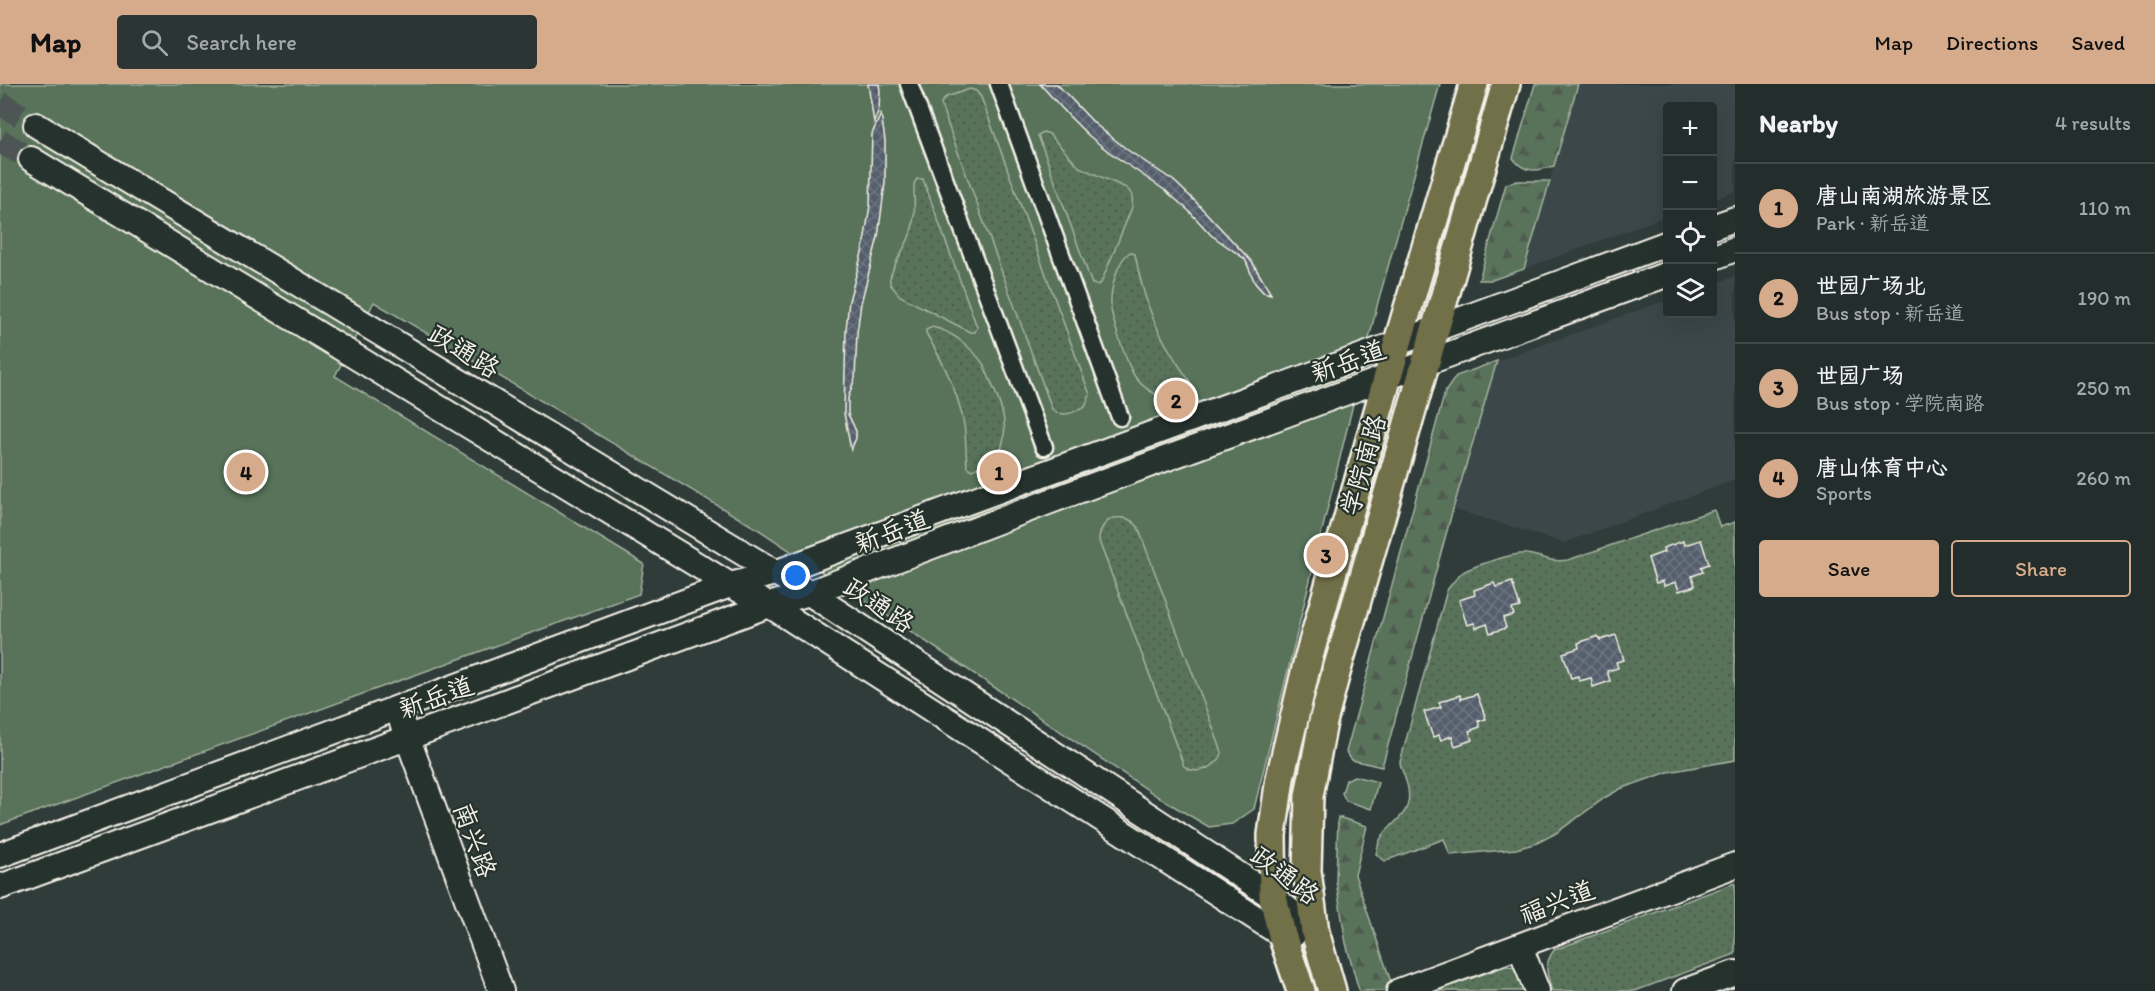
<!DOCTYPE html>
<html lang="en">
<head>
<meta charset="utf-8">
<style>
	:root { --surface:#232d2c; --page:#2b3534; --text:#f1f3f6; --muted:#a3a8a9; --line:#404948; --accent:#d6ab8b }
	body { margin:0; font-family:Itim,"LXGW WenKai TC",sans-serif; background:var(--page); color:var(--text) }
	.controls { position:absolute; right:18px; top:18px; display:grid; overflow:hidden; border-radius:6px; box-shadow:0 6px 24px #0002 }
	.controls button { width:54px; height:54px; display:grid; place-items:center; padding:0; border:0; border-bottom:2px solid var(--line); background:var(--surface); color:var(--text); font:30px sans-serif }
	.you { position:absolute; left:796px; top:492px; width:21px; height:21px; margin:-15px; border:4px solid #fff; border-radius:50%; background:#1a73e8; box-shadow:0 0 0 9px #1a73e833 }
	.badge { display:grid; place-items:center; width:39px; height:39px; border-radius:50%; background:var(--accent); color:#111; font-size:20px; font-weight:700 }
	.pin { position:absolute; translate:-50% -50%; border:3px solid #fff; box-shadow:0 2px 6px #0006 }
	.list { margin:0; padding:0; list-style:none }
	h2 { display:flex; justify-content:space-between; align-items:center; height:78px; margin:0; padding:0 24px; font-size:26px }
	h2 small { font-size:20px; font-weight:400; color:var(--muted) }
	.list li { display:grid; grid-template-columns:39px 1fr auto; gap:18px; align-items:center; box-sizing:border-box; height:90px; padding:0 24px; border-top:2px solid var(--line) }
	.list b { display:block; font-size:22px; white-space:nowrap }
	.list p { margin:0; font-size:20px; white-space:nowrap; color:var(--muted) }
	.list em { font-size:20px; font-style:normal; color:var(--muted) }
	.actions { display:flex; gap:12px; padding:18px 24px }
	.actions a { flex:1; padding:14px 0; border:2px solid var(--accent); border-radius:6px; text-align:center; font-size:21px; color:var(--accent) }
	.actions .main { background:var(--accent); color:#111 }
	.icon { flex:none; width:33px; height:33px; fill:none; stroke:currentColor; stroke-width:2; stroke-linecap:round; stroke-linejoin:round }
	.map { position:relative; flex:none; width:1735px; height:907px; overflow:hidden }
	header { display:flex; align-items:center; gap:36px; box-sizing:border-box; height:84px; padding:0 30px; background:var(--accent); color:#111 }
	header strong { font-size:28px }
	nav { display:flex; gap:33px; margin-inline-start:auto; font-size:21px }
	.search { width:420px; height:54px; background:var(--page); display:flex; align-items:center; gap:15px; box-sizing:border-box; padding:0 21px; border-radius:6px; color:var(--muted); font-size:22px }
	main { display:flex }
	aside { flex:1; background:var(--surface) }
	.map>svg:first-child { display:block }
	.built { fill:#3a4649 }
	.green { fill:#58735a; stroke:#a6b2a1; stroke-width:1.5 }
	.forest { fill:url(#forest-firs); stroke:#a6b2a1; stroke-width:1.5 }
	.garden { fill:url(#garden-dots); stroke:#a6b2a1; stroke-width:1.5 }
	.building { fill:url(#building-cross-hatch); stroke:#f4f1e8; stroke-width:1.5 }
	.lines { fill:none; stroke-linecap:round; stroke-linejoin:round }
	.secondary-tunnel { stroke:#4d5754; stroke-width:24; stroke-dasharray:24 12; stroke-linecap:butt }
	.street-casing { stroke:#f4f1e8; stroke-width:21 }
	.secondary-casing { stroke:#f4f1e8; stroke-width:28 }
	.primary-casing { stroke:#f4f1e8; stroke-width:32 }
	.street { stroke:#26332d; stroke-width:16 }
	.secondary { stroke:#26332d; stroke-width:24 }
	.primary { stroke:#726f4a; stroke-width:27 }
	.labels { text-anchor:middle; stroke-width:4.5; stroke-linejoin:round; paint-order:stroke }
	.street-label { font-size:26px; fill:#f4f1e8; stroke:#26332d }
</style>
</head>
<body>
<header>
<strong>Map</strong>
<div class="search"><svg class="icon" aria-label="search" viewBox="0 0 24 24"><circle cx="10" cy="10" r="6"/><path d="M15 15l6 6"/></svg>Search here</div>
<nav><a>Map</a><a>Directions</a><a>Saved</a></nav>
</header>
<main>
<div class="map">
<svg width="1735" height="907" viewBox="0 0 1735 907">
	<defs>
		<pattern id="forest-firs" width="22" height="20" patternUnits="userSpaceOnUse" patternTransform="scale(1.5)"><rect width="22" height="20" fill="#58735a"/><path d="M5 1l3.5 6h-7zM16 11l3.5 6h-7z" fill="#505b4f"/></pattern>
		<pattern id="garden-dots" width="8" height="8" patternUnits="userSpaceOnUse" patternTransform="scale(1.5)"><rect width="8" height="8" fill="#58735a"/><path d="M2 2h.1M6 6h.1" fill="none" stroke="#505b4f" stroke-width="1.8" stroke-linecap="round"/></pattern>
		<pattern id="building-cross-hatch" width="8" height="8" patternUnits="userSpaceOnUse" patternTransform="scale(1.5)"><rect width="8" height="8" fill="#545f6c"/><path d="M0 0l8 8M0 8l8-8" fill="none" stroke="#6d7681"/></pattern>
	</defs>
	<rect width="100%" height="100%" fill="#2f3c3a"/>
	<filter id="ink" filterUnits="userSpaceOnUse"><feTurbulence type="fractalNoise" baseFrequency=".0167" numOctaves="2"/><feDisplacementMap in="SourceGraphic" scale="12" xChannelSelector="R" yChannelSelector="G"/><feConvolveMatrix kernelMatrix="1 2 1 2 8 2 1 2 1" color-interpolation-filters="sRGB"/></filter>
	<g filter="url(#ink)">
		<g class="built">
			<polygon points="1578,0 1735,0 1735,107 1713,116 1712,22 1668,22 1667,132 1524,185"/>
			<polygon points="1735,192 1735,396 1564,459 1453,425 1497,277 1667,216 1668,230 1712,230 1713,200"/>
		</g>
		<g class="green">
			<polygon points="0,0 1440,0 1378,218 1254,725 1232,740 1209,743 1160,714 759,446 374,218 335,292 644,480 639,510 0,741"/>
			<polygon points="1354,692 1378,698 1371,725 1346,717 1342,709 1346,696"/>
		</g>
		<g class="forest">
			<path d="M 1535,0 L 1578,0 L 1554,82 C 1538,87 1524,90 1513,74 Z"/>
			<polygon points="1517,97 1550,97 1524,185 1492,196 1479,196 1506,100"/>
			<polygon points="1497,277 1453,425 1382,683 1352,676 1346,668 1445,308 1456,292"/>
			<polygon points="1338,733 1367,742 1355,791 1394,907 1360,907 1358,903 1346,859 1336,797"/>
		</g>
		<g class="garden">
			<path d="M 970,5 L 976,7 L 981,13 L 1090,311 L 1085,323 C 1074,328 1062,335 1052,325 L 943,27 L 941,19 L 946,13 Z"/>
			<path d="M 1043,48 L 1049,50 L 1079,83 L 1126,104 C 1134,110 1133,118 1131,126 L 1101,199 L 1097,201 L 1092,200 L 1038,51 Z"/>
			<path d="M 917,95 L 923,95 L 977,243 L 975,248 L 970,248 L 900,212 L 890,200 C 888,186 907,163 911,148 C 916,133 914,116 914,100 Z"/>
			<path d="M 1130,168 L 1135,170 C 1145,225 1159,254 1191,299 L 1190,304 C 1182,307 1171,314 1163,312 C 1153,311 1142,302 1136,294 C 1129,286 1112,236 1111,224 C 1110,207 1116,178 1130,168 Z"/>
			<path d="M 932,243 C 953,247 973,265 984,281 C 997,315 1015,340 997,375 L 972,386 L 967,383 C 966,369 966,355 964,341 C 958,307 943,278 926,249 L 926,246 Z"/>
			<path d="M 1714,426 L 1720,443 L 1735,438 L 1735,676 L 1668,688 L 1620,705 L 1606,713 L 1556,749 L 1537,759 L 1516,765 L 1450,771 L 1444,755 L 1385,777 L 1376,770 C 1377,766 1378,760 1380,756 C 1390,736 1413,734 1408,705 C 1407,696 1401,687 1400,678 L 1447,506 C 1452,500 1457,492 1463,488 C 1474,482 1515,468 1526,470 C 1543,472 1549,479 1568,476 Z"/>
			<path d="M 1113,434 C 1124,433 1131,434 1138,443 L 1222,668 C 1220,683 1195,693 1184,682 L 1099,457 C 1099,446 1103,439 1113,434 Z"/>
			<path d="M 1735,799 L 1735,870 L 1635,907 L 1552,907 C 1547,890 1543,881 1554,866 Z"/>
			<polygon points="1506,882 1515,883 1525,907 1434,907"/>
		</g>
		<g class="building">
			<polygon points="868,0 879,0 880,7 879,25 874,38"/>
			<polygon points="1057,0 1095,40 1129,67 1174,97 1195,117 1252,178 1271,210 1263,208 1255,199 1245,175 1211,151 1189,127 1166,107 1109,68 1088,51 1069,32 1040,0"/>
			<polygon points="881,30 885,56 885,99 878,153 861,219 857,249 855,294 848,314 848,330 856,347 856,354 851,366 844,329 846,246 849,217 863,165 870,121 872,50"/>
			<polygon points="1701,456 1709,480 1701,483 1703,488 1692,492 1695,502 1679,507 1676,498 1664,502 1663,497 1656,499 1648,474 1664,468 1663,464 1683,457 1684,461"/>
			<polygon points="1512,498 1520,523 1512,525 1514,531 1503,534 1506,544 1490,549 1487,540 1476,544 1474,539 1467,541 1459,516 1475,511 1474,506 1494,499 1496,503"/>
			<polygon points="1616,551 1624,576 1616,578 1618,584 1607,587 1610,597 1593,603 1591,594 1579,597 1578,592 1571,594 1563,569 1579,564 1578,559 1598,552 1600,556"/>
			<polygon points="1477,610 1486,635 1478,637 1480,643 1469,647 1472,656 1455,662 1452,652 1441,656 1439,651 1433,653 1424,628 1441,623 1439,618 1460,611 1461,615"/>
		</g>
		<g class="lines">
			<g class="secondary-tunnel">
				<polyline points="0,19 36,41"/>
				<polyline points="0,57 31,75"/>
			</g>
			<g class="street-casing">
				<g id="street">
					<polyline points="909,0 1044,363"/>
					<polyline points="999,0 1120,333"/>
				</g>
			</g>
			<g class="secondary-casing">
				<g id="secondary">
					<polyline points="36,41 809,509 1273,813 1315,848"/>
					<polyline points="31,75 730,501 769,521 1282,851 1294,850"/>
					<polyline points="1712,143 1735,135"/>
					<polyline points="1712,174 1735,165"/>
					<polyline points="402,639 501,907"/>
					<polyline points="0,771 730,501 775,489 1668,159"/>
					<polyline points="0,803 769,521 809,509 1056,415 1668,190"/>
					<polyline points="1520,862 1537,907"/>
					<polyline points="1399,907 1735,781"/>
					<polyline points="1685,907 1735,889"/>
				</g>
			</g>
			<g class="primary-casing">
				<g id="primary">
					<polyline points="1301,907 1282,851 1273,813 1272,751 1280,694 1308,576 1388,292 1474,0"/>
					<polyline points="1332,907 1315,848 1307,787 1309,712 1323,638 1334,596 1506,0"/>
				</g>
			</g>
			<use href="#street" class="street"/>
			<use href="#secondary" class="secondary"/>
			<use href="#primary" class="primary"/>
		</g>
	</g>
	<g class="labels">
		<g class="street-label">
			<text transform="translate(464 267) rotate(31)" y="9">政通路</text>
			<text transform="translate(1348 277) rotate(-20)" y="9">新岳道</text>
			<text transform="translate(1363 381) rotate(-74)" y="9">学院南路</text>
			<text transform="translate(892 447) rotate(-21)" y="9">新岳道</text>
			<text transform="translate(879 521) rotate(33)" y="9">政通路</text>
			<text transform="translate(436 613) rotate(-20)" y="9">新岳道</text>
			<text transform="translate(475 756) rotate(70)" y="9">南兴路</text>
			<text transform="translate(1285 791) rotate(37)" y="9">政通路</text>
			<text transform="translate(1557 818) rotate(-21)" y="9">福兴道</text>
		</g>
	</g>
</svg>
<div class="controls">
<button>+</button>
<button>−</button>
<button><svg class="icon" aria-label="locate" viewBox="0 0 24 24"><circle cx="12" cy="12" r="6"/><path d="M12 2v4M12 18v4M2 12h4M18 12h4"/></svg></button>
<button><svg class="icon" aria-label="layers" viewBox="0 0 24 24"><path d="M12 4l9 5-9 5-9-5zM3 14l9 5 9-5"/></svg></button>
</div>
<div class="you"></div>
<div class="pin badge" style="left:999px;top:388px">1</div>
<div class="pin badge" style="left:1176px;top:316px">2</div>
<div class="pin badge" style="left:1326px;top:471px">3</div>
<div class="pin badge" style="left:246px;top:388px">4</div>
</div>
<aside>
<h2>Nearby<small>4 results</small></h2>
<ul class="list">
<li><span class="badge">1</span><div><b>唐山南湖旅游景区</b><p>Park · 新岳道</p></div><em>110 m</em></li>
<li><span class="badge">2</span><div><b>世园广场北</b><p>Bus stop · 新岳道</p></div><em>190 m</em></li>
<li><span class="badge">3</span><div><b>世园广场</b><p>Bus stop · 学院南路</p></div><em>250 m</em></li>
<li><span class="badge">4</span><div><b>唐山体育中心</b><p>Sports</p></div><em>260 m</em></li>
</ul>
<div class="actions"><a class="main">Save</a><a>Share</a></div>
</aside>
</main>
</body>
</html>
